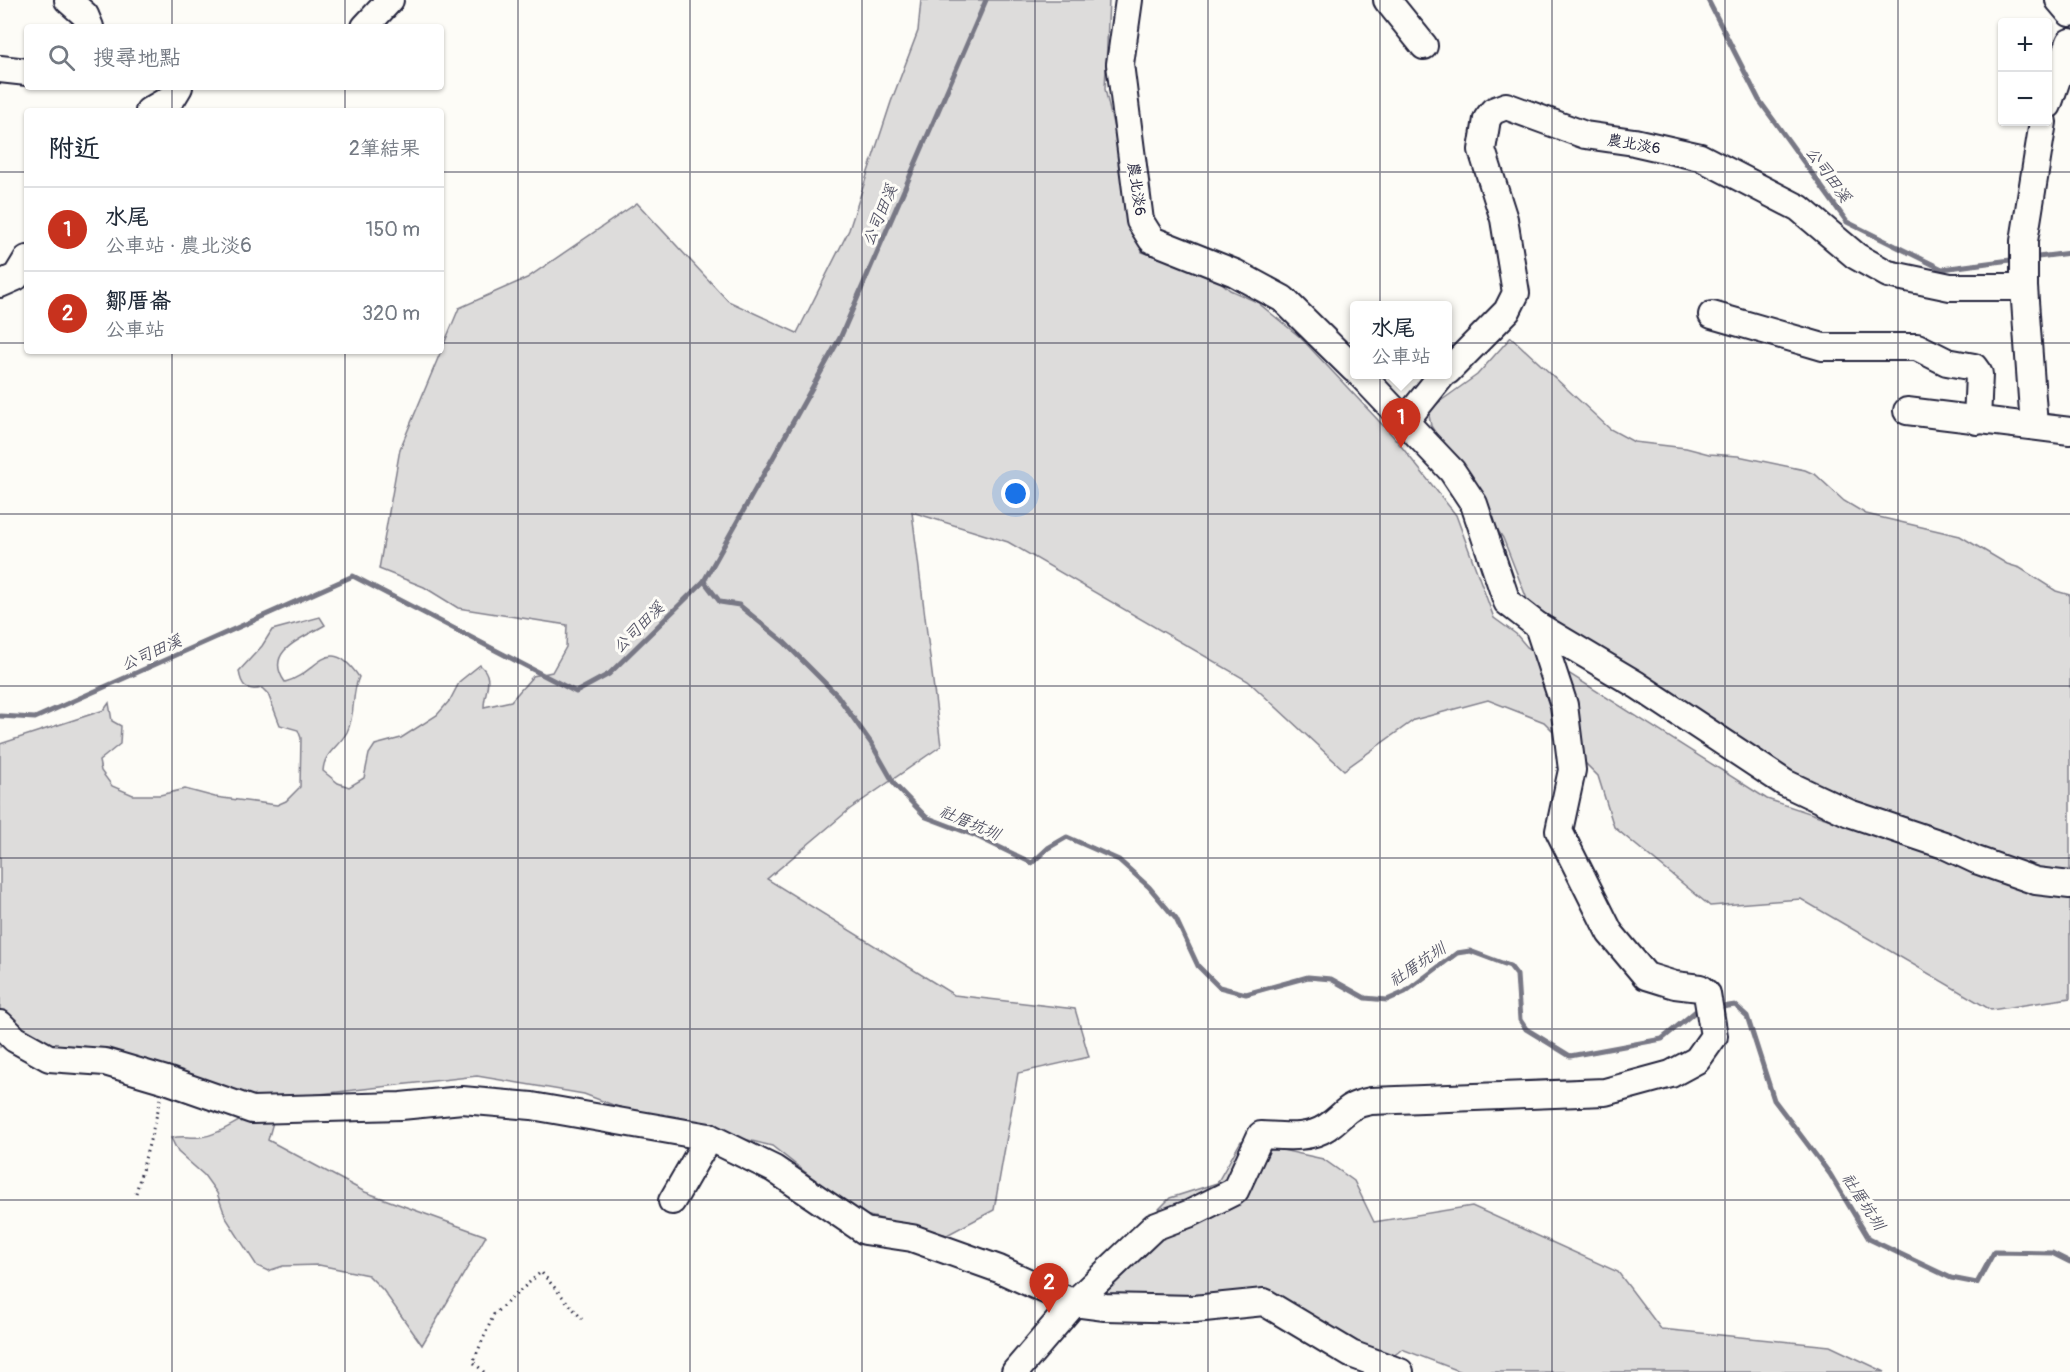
<!DOCTYPE html>
<html lang="zh-TW">
<head>
<meta charset="utf-8">
<style>
	:root { --surface:#fff; --page:#f2f2f3; --text:#1f2937; --muted:#747a83; --line:#e0e1e3; --accent:#c8321e }
	body { margin:0; font-family:Pangolin,"LXGW WenKai TC",sans-serif; background:var(--page); color:var(--text) }
	.controls { position:absolute; right:18px; top:18px; display:grid; overflow:hidden; border-radius:6px; box-shadow:0 2px 4px #0004 }
	.controls button { width:54px; height:54px; display:grid; place-items:center; padding:0; border:0; border-bottom:2px solid var(--line); background:var(--surface); color:var(--text); font:30px sans-serif }
	.you { position:absolute; left:1016px; top:494px; width:21px; height:21px; margin:-15px; border:4px solid #fff; border-radius:50%; background:#1a73e8; box-shadow:0 0 0 9px #1a73e833 }
	.badge { display:grid; place-items:center; width:39px; height:39px; border-radius:50%; background:var(--accent); color:#fff; font-size:20px; font-weight:700 }
	.pin { position:absolute; translate:-50% -50px; filter:drop-shadow(0 2px 3px #0008) }
	.pin::after { content:''; position:absolute; top:32px; width:21px; height:18px; background:inherit; clip-path:polygon(0 0,100% 0,50% 100%) }
	.popup { position:absolute; left:1350px; top:301px; width:102px; height:78px; box-sizing:border-box; display:grid; place-content:center; border-radius:6px; background:var(--surface); filter:drop-shadow(0 2px 4px #0005); font-size:20px; white-space:nowrap; color:var(--muted) }
	.popup b { font-size:22px; color:var(--text) }
	.popup::after { content:''; position:absolute; left:50%; top:100%; margin-left:-12px; border:12px solid transparent; border-top-color:var(--surface) }
	.list { margin:0; padding:0; list-style:none }
	h2 { display:flex; justify-content:space-between; align-items:center; height:78px; margin:0; padding:0 24px; font-size:26px }
	h2 small { font-size:20px; font-weight:400; color:var(--muted) }
	.list li { display:grid; grid-template-columns:39px 1fr auto; gap:18px; align-items:center; box-sizing:border-box; height:84px; padding:0 24px; border-top:2px solid var(--line) }
	.list b { display:block; font-size:22px; white-space:nowrap }
	.list p { margin:0; font-size:20px; white-space:nowrap; color:var(--muted) }
	.list em { font-size:20px; font-style:normal; color:var(--muted) }
	.icon { flex:none; width:33px; height:33px; fill:none; stroke:currentColor; stroke-width:2; stroke-linecap:round; stroke-linejoin:round }
	.map { position:relative; flex:none; width:2070px; height:1372px; overflow:hidden }
	.search { position:absolute; background:var(--surface); box-shadow:0 2px 4px #0004; left:24px; top:24px; width:420px; height:66px; display:flex; align-items:center; gap:15px; box-sizing:border-box; padding:0 21px; border-radius:6px; color:var(--muted); font-size:22px }
	.panel { position:absolute; background:var(--surface); box-shadow:0 2px 4px #0004; left:24px; top:108px; width:420px; height:246px; border-radius:6px }
	.map>svg:first-child { display:block }
	.green { fill:#dddcdb; stroke:#807f8b; stroke-width:1.5 }
	.lines { fill:none; stroke-linecap:round; stroke-linejoin:round }
	.stream { stroke:#787885; stroke-width:5 }
	.minor-casing { stroke:#22223b; stroke-width:30 }
	.path { stroke:#22223b; stroke-width:3; stroke-dasharray:1.5 4.5; stroke-linecap:butt }
	.minor { stroke:#fdfcf7; stroke-width:26 }
	.grid { fill:none; stroke:#22223b; stroke-width:1.5; stroke-opacity:0.55 }
	.labels { text-anchor:middle; stroke-width:6; stroke-linejoin:round; paint-order:stroke }
	.street-label { font-size:15px; fill:#22223b; stroke:#fdfcf7 }
	.water-label { font-size:16px; font-style:italic; fill:#545466; stroke:#fdfcf7 }
</style>
</head>
<body>
<div class="map">
<svg width="2070" height="1372" viewBox="0 0 2070 1372">
	<rect width="100%" height="100%" fill="#fdfcf7"/>
	<filter id="ink" filterUnits="userSpaceOnUse"><feTurbulence type="fractalNoise" baseFrequency=".0167" numOctaves="2"/><feDisplacementMap in="SourceGraphic" scale="12" xChannelSelector="R" yChannelSelector="G"/><feConvolveMatrix kernelMatrix="1 2 1 2 8 2 1 2 1" color-interpolation-filters="sRGB"/></filter>
	<g filter="url(#ink)">
		<g class="green">
			<path d="M 921,0 L 1109,0 L 1105,89 L 1142,252 L 1214,276 L 1230,290 L 1257,302 L 1300,337 L 1393,436 L 1456,515 L 1494,618 L 1516,634 L 1527,647 L 1767,799 L 2005,878 L 2070,888 L 2070,998 L 1991,1010 L 1801,899 L 1710,906 L 1614,827 L 1598,776 L 1544,722 L 1488,700 L 1414,720 L 1344,770 L 1248,681 L 1008,542 L 912,512 L 941,746 L 850,809 L 767,879 L 954,995 L 1075,1009 L 1089,1057 L 1018,1073 L 994,1210 L 947,1235 L 857,1213 L 772,1146 L 621,1108 L 584,1094 L 477,1076 L 311,1095 L 278,1104 L 268,1140 L 365,1192 L 486,1236 L 422,1345 L 383,1290 L 368,1275 L 319,1265 L 283,1266 L 268,1271 L 257,1266 L 226,1218 L 217,1193 L 204,1175 L 178,1152 L 171,1138 C 185,1135 188,1138 200,1137 C 215,1136 233,1124 246,1117 L 7,1042 L 0,1047 L 0,744 L 104,710 L 109,703 L 112,721 L 121,726 L 120,744 L 99,761 L 101,771 L 112,786 L 133,795 L 160,795 L 185,789 L 215,797 L 277,805 L 286,801 L 300,787 L 301,738 L 298,730 L 280,725 L 268,694 L 262,688 C 247,692 241,686 239,671 L 262,646 L 272,630 L 320,617 L 325,625 C 306,637 262,650 285,682 C 318,674 327,631 359,677 C 351,694 356,714 347,732 C 339,747 324,752 323,771 L 338,783 L 349,787 L 364,778 L 369,754 L 375,745 L 401,738 L 437,715 L 450,700 L 460,681 L 480,665 C 495,678 484,691 484,707 L 511,701 L 533,676 L 552,672 L 566,647 L 567,625 L 458,608 L 424,587 L 379,569 L 400,449 L 459,308 L 527,278 L 637,203 L 728,301 L 797,333 L 849,230 L 891,102 L 918,31 Z"/>
			<polygon points="1511,337 1610,429 1634,442 1686,448 1709,454 1738,456 1805,470 1816,475 1844,501 1866,514 1960,536 2007,564 2020,568 2056,591 2070,595 2070,873 2027,873 1909,818 1830,799 1534,607 1527,599 1503,538 1431,426 1428,410 1477,375"/>
			<polygon points="1241,1141 1323,1159 1354,1181 1374,1222 1472,1206 1618,1272 1661,1329 1830,1346 1885,1372 1462,1372 1402,1349 1385,1363 1239,1293 1111,1299 1101,1297 1110,1259 1170,1198 1217,1183"/>
		</g>
		<g class="lines">
			<g class="stream">
				<polyline points="1708,0 1759,100 1847,222 1942,269 2018,259"/>
				<polyline points="2030,258 2070,253"/>
				<polyline points="704,581 720,602 739,605 784,642 837,695 871,743 895,785 926,817 976,836 1032,863 1048,848 1067,837 1119,860 1149,887 1176,919 1198,966 1219,987 1246,994 1308,977 1331,979 1365,998 1387,1000 1405,992 1457,953 1470,951 1510,966 1517,975 1520,1020 1526,1029 1570,1056 1662,1039 1696,1011 1704,1010"/>
				<polyline points="0,716 35,718 353,576 576,692 609,674 704,581 841,336 986,0"/>
				<polyline points="1716,1008 1735,1005 1747,1016 1774,1100 1830,1174 1869,1239 1951,1278 1977,1283 1994,1252 2052,1253 2070,1262"/>
			</g>
			<g class="minor-casing">
				<g id="minor">
					<polyline points="68,0 85,15 90,27"/>
					<polyline points="1129,0 1120,64 1140,221 1152,240 1235,273 1283,299 1354,369"/>
					<polyline points="1387,0 1424,46"/>
					<polyline points="2059,0 2070,13"/>
					<polyline points="365,27 390,0"/>
					<polyline points="0,69 27,72"/>
					<polyline points="2048,105 2070,42"/>
					<polyline points="149,111 173,97 179,87"/>
					<polyline points="0,284 16,277 27,259"/>
					<polyline points="2024,287 2034,426"/>
					<polyline points="1712,315 1823,347 1917,347 1947,362 1974,367 1979,374 1977,421"/>
					<polyline points="1448,371 1507,311 1516,293 1504,219 1482,150 1487,119 1493,111 1506,106 1585,135 1634,142 1700,157 1799,208 1856,256 1888,274 1950,287 2024,287 2024,241 2043,122"/>
					<polyline points="1907,411 2070,431"/>
					<polyline points="1406,420 1443,374"/>
					<polyline points="1538,626 1637,685 1785,783 1849,813 1944,845 1976,860 2036,881 2070,885"/>
					<polyline points="0,1024 15,1039 49,1058 105,1062 166,1080 252,1110 401,1106 462,1100 532,1106 709,1137 774,1169 865,1231 912,1238 999,1269 1074,1303 1105,1307 1194,1309 1264,1302 1351,1354 1400,1372"/>
					<polyline points="672,1201 709,1137"/>
					<path d="M 1015,1372 L 1074,1303 L 1154,1227 L 1191,1213 L 1235,1191 L 1261,1135 C 1283,1136 1308,1140 1327,1127 C 1347,1113 1345,1106 1371,1101 L 1605,1092 L 1671,1074 L 1697,1060 L 1714,1036 L 1707,994 L 1700,988 L 1675,985 L 1646,976 L 1610,933 L 1559,831 L 1572,770 L 1564,705 L 1538,626 L 1507,602 L 1474,504 L 1452,471 L 1360,374"/>
				</g>
			</g>
			<g class="path">
				<polyline points="136,1193 161,1099"/>
				<polyline points="484,1372 473,1362 494,1314 541,1272 582,1319"/>
			</g>
			<use href="#minor" class="minor"/>
		</g>
	</g>
	<path class="grid" d="M 172,0 L 172,27M 345,0 L 345,27M 518,0 L 518,1372M 690,0 L 690,1372M 862,0 L 862,1372M 1035,0 L 1035,1372M 1208,0 L 1208,1372M 1380,0 L 1380,1372M 1552,0 L 1552,1372M 1725,0 L 1725,1372M 1898,0 L 1898,1372M 172,87 L 172,111M 345,87 L 345,111M 0,172 L 27,172M 441,172 L 2070,172M 0,343 L 27,343M 441,343 L 2070,343M 172,351 L 172,1372M 345,351 L 345,1372M 0,514 L 2070,514M 0,686 L 2070,686M 0,858 L 2070,858M 0,1029 L 2070,1029M 0,1200 L 2070,1200"/>
	<g class="labels">
		<g class="street-label">
			<text transform="translate(1634 144) rotate(10)" y="5">農北淡6</text>
			<text transform="translate(1137 189) rotate(82)" y="5">農北淡6</text>
		</g>
		<g class="water-label">
			<text transform="translate(1829 174) rotate(54)" y="6">公司田溪</text>
			<text transform="translate(879 215) rotate(-67)" y="6">公司田溪</text>
			<text transform="translate(638 627) rotate(-45)" y="6">公司田溪</text>
			<text transform="translate(151 652) rotate(-24)" y="6">公司田溪</text>
			<text transform="translate(970 822) rotate(23)" y="6">社厝坑圳</text>
			<text transform="translate(1417 964) rotate(-34)" y="6">社厝坑圳</text>
			<text transform="translate(1864 1201) rotate(57)" y="6">社厝坑圳</text>
		</g>
	</g>
</svg>
<div class="controls">
<button>+</button>
<button>−</button>
</div>
<div class="you"></div>
<div class="pin badge" style="left:1401px;top:448px">1</div>
<div class="popup"><b>水尾</b>公車站</div>
<div class="pin badge" style="left:1049px;top:1313px">2</div>
<div class="search"><svg class="icon" aria-label="search" viewBox="0 0 24 24"><circle cx="10" cy="10" r="6"/><path d="M15 15l6 6"/></svg>搜尋地點</div>
<section class="panel">
<h2>附近<small>2筆結果</small></h2>
<ul class="list">
<li><span class="badge">1</span><div><b>水尾</b><p>公車站 · 農北淡6</p></div><em>150 m</em></li>
<li><span class="badge">2</span><div><b>鄒厝崙</b><p>公車站</p></div><em>320 m</em></li>
</ul>
</section>
</div>
</body>
</html>
